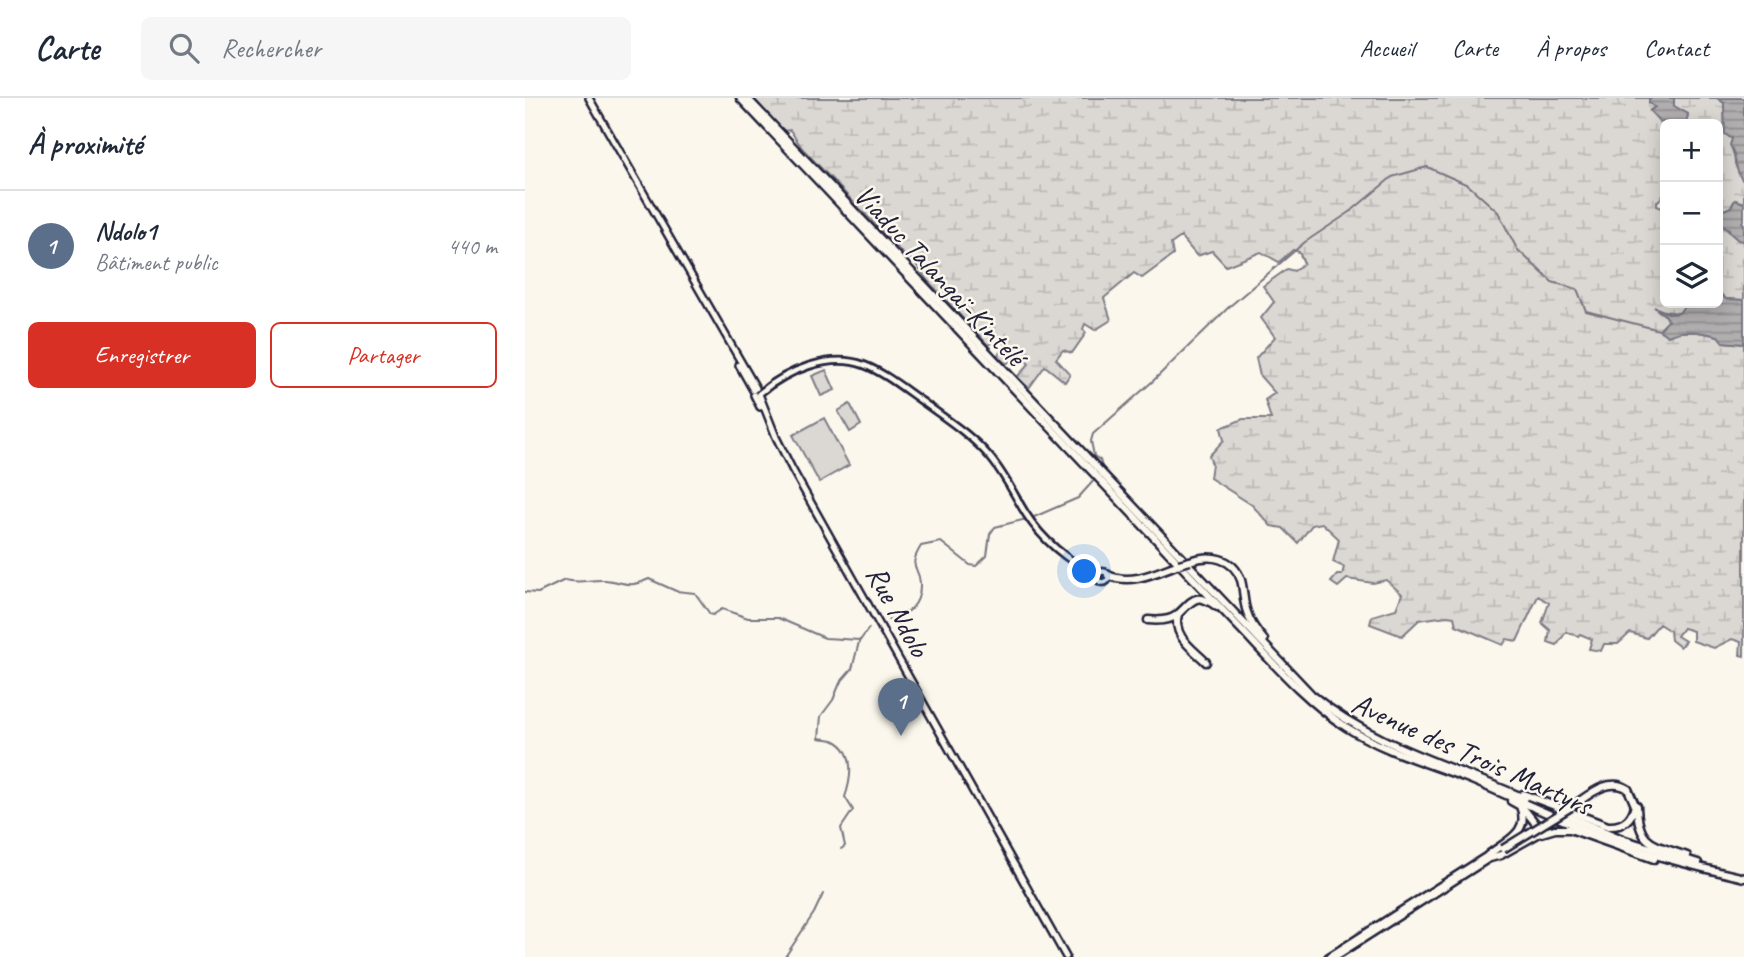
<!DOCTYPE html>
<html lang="fr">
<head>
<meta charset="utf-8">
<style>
	:root { --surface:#fff; --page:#f6f6f7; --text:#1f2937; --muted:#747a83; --line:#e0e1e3; --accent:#d93025 }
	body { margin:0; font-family:Caveat,sans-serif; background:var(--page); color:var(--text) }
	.controls { position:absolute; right:21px; top:21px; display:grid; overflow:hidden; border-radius:10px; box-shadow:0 4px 18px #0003 }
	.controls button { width:63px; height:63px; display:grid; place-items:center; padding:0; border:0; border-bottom:2px solid var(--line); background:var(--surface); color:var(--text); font:35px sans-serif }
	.you { position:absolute; left:560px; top:474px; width:24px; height:24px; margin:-18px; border:5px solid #fff; border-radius:50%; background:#1a73e8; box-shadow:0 0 0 10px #1a73e833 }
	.badge { display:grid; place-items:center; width:46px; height:46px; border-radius:50%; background:var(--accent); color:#fff; font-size:23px; font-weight:700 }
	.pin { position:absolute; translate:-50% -58px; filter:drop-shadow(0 2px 4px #0008) }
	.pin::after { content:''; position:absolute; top:37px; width:24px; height:21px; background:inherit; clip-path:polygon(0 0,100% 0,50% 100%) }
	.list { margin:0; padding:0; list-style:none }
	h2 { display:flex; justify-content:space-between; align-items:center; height:91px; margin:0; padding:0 28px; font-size:30px }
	h2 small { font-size:23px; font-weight:400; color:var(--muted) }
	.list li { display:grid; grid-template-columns:46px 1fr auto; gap:21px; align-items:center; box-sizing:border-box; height:112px; padding:0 28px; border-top:2px solid var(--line) }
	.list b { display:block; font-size:26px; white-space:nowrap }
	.list p { margin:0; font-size:23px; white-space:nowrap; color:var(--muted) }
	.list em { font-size:23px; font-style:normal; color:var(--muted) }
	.actions { display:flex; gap:14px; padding:21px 28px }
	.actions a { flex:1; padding:16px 0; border:2px solid var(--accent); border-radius:10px; text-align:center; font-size:24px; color:var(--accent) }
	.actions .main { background:var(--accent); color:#fff }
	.icon { flex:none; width:38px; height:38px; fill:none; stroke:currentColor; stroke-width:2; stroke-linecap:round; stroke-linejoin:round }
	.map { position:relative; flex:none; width:1219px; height:859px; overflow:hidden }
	header { display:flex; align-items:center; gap:42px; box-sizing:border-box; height:98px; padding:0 35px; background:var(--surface); border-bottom:2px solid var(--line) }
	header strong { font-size:33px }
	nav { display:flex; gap:38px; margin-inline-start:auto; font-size:24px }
	.search { width:490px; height:63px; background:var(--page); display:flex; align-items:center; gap:18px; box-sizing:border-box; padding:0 24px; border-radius:10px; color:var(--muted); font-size:26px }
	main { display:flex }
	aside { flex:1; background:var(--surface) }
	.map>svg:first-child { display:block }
	.wetland { fill:url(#wetland-marsh); stroke:#7e7d87; stroke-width:2 }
	.pitch { fill:#dbd8d3; stroke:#7e7d87; stroke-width:2 }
	.water { fill:url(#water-rules); stroke:#787681; stroke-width:2 }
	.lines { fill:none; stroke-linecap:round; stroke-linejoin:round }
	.stream { stroke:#787681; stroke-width:2 }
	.secondary-casing { stroke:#22223b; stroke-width:10 }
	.primary-casing { stroke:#22223b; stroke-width:10 }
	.highway-casing { stroke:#22223b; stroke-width:11 }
	.secondary { stroke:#fbf7ec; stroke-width:4.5 }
	.primary { stroke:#fbf7ec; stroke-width:5 }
	.highway { stroke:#fbf7ec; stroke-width:6 }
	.highway-bridge-casing { stroke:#22223b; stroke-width:11; stroke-linecap:butt }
	.highway-bridge { stroke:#fbf7ec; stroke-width:6 }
	.labels { text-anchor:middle; stroke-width:5; stroke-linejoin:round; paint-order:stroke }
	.street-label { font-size:30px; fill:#22223b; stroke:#fbf7ec }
</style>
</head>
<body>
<header>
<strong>Carte</strong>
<div class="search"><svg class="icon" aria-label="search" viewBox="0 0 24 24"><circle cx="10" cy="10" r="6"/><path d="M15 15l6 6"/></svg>Rechercher</div>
<nav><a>Accueil</a><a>Carte</a><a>À propos</a><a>Contact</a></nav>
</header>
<main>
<aside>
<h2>À proximité<small></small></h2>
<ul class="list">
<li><span class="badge" style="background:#5c6f8a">1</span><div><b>Ndolo1</b><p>Bâtiment public</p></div><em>440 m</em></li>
</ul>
<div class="actions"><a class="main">Enregistrer</a><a>Partager</a></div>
</aside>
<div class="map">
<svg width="1219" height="859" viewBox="0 0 1219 859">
	<defs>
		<pattern id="wetland-marsh" width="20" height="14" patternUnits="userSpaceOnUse" patternTransform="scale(1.75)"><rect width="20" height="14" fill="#dbd8d3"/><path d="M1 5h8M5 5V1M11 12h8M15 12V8" fill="none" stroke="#bcb9b6"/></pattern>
		<pattern id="water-rules" width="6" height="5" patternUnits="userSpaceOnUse" patternTransform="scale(1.75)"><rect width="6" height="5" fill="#b1aeb0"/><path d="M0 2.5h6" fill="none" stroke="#908d90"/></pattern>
	</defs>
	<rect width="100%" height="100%" fill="#fbf7ec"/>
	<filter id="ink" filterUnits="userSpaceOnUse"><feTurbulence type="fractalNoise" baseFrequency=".0143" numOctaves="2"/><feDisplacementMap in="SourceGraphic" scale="14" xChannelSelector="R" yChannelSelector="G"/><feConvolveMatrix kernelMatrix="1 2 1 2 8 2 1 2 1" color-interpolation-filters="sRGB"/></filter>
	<g filter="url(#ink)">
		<g class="wetland">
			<polygon points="227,0 1125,0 1130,9 1125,12 1143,26 1140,26 1140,96 1132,104 1132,108 1140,111 1140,205 1162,205 1154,215 1132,212 1141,218 1151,234 1173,234 1194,238 1198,244 1219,246 1219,558 1215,557 1216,544 1207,541 1189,550 1168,543 1168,533 1158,530 1152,538 1160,543 1155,549 1146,542 1145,533 1134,526 1122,540 1105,535 1093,546 1079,546 1076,553 1064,551 1067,541 1055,536 1053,538 1041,534 1032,547 1023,544 1025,532 1017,525 1024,505 1013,498 992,543 982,541 978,547 931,527 929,519 922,518 894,522 877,538 845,526 847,518 871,511 877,496 861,482 848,485 822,481 813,489 806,484 812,477 817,477 819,469 808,464 814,441 797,425 787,427 773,445 758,430 746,428 727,407 685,380 687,366 684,358 699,342 696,330 718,321 746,321 740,302 750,295 735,278 731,260 750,239 736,220 749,204 738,188 762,171 769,173 779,165 774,154 768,152 754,164 736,154 701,168 687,153 672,158 656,139 646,146 648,157 617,180 609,175 579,200 586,222 570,232 560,226 558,231 561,235 547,255 538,252 531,261 545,276 540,284 520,268 504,290 492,279 504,266 495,256 481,266 472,258 481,247 473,241 463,247 403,183 387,161 379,157 277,50 265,32 258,33"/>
			<polygon points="1149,0 1192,0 1199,5 1200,35 1208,41 1210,66 1219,84 1219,105 1210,102 1206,109 1199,112 1194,104 1193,26 1161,26 1163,16 1149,8"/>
			<path d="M 1193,124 C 1201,130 1210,141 1219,143 L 1219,202 L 1201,201 L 1193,194 Z"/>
		</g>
		<g class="pitch">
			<polygon points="301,272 310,292 296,298 287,278"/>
			<polygon points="325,306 336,327 325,334 313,313"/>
			<polygon points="299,320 324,367 294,384 268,337"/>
		</g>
		<g class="water">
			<polygon points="1124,0 1149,0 1149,8 1163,16 1161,26 1135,24 1125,13 1130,9 1124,5"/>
			<path d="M 1192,0 L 1219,0 L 1219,84 C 1209,73 1212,59 1205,47 L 1207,41 L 1200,36 L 1199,5 Z"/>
			<polygon points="1193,95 1194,105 1199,112 1206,109 1210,102 1219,105 1219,121 1217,124 1219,126 1219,143 1213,142 1205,135 1204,131 1193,124"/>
			<path d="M 1193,194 L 1201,201 L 1219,202 L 1219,246 L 1198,244 L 1193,238 C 1177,234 1158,230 1143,238 L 1134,232 L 1143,223 L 1141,218 L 1129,209 L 1146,216 L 1154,215 L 1162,205 L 1193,205 Z"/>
		</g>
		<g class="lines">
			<g class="stream">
				<polyline points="576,372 577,369 575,362 569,358 566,343 568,336 628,283 705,208 780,144 825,114 867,79 902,69 943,87 973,114 992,151 1027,184 1052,191 1061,213 1134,232"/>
				<path d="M 0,494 L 13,495 L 40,482 C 55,486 65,481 80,482 C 102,484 101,491 124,481 L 151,493 L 170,495 L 185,516 L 188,517 L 197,511 L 223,520 L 253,520 L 300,540 L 335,542"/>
				<path d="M 363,522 C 383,517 396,508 395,485 C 394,467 382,471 396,448 L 416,444 L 445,467 L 451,468 L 462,458 L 465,436 L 470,429 L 509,419 L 553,400 L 571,380"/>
				<path d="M 316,751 L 320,748 L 316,730 L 328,712 L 320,699 C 326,682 331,654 310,643 C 306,641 298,641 294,640 L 296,618 L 308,602 L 315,585 L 327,571 L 334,544 L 344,530"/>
				<polyline points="260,859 289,815 298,796"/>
			</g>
			<g class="secondary-casing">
				<g id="secondary">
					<path d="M 235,295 C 261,273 305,254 339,267 C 360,275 379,291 398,304 C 421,321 445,336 464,358 C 479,375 489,397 501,416 C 518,443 545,464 573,478"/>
					<circle cx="578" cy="479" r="5.5"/>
				</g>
			</g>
			<g class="primary-casing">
				<g id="primary">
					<polyline points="64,0 231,290"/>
					<polyline points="214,267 228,292"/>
					<polyline points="234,296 251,339 267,371 541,859"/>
					<polyline points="229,297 235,309"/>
					<polyline points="803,859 963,757"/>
					<polyline points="810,859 965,760"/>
				</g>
			</g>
			<g class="highway-casing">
				<g id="highway">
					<path d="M 215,0 L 709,524 C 744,560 778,601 821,629 C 858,653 903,665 944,681 C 999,704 1054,732 1111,751 C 1146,763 1182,771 1219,780"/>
					<path d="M 222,0 L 787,597 C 849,648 927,668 999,700"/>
					<path d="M 665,463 C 685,456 708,459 716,482 C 719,492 718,504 722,514 C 725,525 732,534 739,542"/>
					<path d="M 583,477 C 606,488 632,474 654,466"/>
					<path d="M 653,516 C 647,538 667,550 681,564"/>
					<path d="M 623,522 C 633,523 644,523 652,517 C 667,504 670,492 692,509"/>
					<path d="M 998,696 L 1083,728 C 1098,729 1107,721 1110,707 L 1103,691 C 1083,678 1063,698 1046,709"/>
					<path d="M 1112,708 C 1113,748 1129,746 1162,758"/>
					<polyline points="999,711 1011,726 1020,729"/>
					<polyline points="1032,714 1100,742 1173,765"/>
					<path d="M 963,757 C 981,743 1006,734 995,708 L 986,703"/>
					<polyline points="965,760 976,757 1013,736 1030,731 1045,731 1129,761"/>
				</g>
			</g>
			<use href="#secondary" class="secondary"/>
			<use href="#primary" class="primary"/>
			<use href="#highway" class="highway"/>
			<g class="highway-bridge-casing">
				<g id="highway-bridge">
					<polyline points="654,466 665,463"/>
					<polyline points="978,751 1046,709"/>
				</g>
			</g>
			<use href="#highway-bridge" class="highway-bridge"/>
		</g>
	</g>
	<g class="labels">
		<g class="street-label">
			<text transform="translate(415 177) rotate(47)" y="10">Viaduc Talangaï-Kintélé</text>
			<text transform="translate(373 513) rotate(61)" y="10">Rue Ndolo</text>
			<text transform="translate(947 656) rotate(24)" y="10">Avenue des Trois Martyrs</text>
		</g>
	</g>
</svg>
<div class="controls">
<button>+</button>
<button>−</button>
<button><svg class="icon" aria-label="layers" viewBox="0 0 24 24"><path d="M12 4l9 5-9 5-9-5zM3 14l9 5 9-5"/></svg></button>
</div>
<div class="you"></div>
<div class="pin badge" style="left:376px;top:638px;background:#5c6f8a">1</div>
</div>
</main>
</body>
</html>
